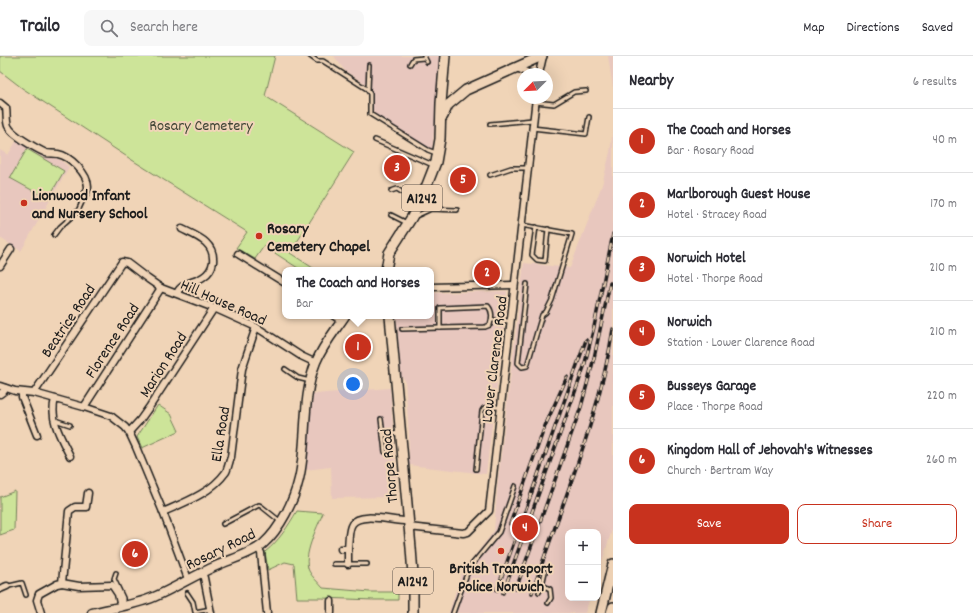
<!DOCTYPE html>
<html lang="en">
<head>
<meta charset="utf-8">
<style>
	:root { --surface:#fff; --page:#f7f7f7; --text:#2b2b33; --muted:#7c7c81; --line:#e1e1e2; --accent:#c8321e }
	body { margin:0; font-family:Dekko,sans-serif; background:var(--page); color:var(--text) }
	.controls { position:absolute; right:12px; bottom:12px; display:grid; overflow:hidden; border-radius:8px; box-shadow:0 4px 16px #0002 }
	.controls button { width:36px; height:36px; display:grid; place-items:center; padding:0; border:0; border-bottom:1px solid var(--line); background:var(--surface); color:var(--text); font:20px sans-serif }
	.compass { position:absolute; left:517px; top:12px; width:36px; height:36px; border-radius:50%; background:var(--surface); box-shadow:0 4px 16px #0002; rotate:246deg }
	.you { position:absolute; left:353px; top:328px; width:14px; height:14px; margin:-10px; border:3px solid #fff; border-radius:50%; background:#1a73e8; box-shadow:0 0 0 6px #1a73e833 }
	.badge { display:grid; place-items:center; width:26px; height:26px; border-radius:50%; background:var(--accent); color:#fff; font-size:13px; font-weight:700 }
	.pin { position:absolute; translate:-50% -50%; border:2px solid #fff; box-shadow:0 1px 4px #0006 }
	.popup { position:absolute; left:282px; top:211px; width:152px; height:52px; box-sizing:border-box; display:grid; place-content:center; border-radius:8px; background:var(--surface); filter:drop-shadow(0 1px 3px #0005); font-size:13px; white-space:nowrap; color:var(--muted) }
	.popup b { font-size:15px; color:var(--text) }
	.popup::after { content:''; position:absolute; left:50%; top:100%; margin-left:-8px; border:8px solid transparent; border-top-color:var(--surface) }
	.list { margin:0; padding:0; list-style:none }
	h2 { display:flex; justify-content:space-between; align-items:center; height:52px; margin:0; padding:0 16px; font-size:17px }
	h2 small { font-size:13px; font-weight:400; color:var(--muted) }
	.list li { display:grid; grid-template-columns:26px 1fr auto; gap:12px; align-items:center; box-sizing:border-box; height:64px; padding:0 16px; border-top:1px solid var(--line) }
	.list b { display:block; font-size:15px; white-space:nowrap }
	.list p { margin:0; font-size:13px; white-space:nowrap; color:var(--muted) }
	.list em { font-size:13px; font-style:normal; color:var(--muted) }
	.actions { display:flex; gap:8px; padding:12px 16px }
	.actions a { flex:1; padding:9px 0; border:1px solid var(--accent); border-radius:8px; text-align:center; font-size:14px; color:var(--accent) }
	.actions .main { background:var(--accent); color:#fff }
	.icon { flex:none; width:22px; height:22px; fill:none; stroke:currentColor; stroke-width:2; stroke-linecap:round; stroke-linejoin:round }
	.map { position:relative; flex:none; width:613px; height:557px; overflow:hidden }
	header { display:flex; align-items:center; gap:24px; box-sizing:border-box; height:56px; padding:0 20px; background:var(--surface); border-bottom:1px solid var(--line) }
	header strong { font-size:19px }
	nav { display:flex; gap:22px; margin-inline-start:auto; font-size:14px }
	.search { width:280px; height:36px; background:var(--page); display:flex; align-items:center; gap:10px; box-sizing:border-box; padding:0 14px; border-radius:8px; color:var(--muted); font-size:15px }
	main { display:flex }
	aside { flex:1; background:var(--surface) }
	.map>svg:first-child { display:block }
	.built { fill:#e8c7be }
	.green { fill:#cde499; stroke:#74805a }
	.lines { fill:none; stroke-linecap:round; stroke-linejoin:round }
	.lane-casing { stroke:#1c1c1c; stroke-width:6 }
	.street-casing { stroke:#1c1c1c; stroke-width:9 }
	.secondary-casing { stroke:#1c1c1c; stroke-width:11 }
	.primary-casing { stroke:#1c1c1c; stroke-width:12 }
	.lane { stroke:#f0d4b7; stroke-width:3 }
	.street { stroke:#f0d4b7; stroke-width:6 }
	.secondary { stroke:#f0d4b7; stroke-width:8 }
	.primary { stroke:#f0d4b7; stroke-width:9 }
	.rail-casing { stroke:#1c1c1c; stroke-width:3.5 }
	.rail { stroke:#f0d4b7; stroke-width:2; stroke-dasharray:6; stroke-linecap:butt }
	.poi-dot { fill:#c8321e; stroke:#f0d4b7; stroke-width:1.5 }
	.labels { text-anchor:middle; stroke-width:4; stroke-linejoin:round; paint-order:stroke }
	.shield { fill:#f0d4b7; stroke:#5c534a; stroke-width:1 }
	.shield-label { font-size:15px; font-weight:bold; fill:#1c1c1c }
	.park-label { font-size:16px; fill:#3f4435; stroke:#f0d4b7 }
	.poi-label { font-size:16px; font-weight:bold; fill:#1c1c1c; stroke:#f0d4b7; text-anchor:start }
	.street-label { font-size:16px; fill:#1c1c1c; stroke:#f0d4b7 }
</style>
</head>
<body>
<header>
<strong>Trailo</strong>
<div class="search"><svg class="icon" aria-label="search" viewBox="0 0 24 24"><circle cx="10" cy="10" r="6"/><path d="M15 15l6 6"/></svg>Search here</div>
<nav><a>Map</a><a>Directions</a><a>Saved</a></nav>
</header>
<main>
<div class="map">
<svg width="613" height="557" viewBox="0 0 613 557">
	<rect width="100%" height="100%" fill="#f0d4b7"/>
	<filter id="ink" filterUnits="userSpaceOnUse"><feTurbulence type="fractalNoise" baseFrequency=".025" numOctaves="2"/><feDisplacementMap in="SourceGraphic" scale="8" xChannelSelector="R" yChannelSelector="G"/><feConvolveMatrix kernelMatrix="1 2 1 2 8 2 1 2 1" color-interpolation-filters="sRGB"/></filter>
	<g filter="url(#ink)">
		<g class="built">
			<polygon points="334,0 439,0 439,27 432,95 374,59 369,30 345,15"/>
			<polygon points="608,0 613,0 613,32"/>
			<polygon points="613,75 613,471 598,518 598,476 568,476 568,542 590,542 585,557 449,557 461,518 494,475 498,424 524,207 570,212 602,129 610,96"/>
			<polygon points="17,84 41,99 59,103 69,111 21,195 0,182 0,94 8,99"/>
			<polygon points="507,235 500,303 486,418 409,409 409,377 405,324 401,321 397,267 396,260 431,260 431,237"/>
			<polygon points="390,332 398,441 332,442 331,411 305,414 313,338"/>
		</g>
		<g class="green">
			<polygon points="0,0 275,0 265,40 354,96 290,197 316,214 301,214 264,190 255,203 236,192 247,176 132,104 22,32 0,15"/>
			<polygon points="27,93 64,115 48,143 10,122"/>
			<polygon points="158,349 171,358 179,375 142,392 137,381"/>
			<polygon points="15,435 14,474 0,479 0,441"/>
			<path d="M 297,455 L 323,457 C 317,472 302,500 309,515 C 312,521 319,527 323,532 L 370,536 L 398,536 L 398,544 C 364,545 331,541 297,542 L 294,508 L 285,506 L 268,514 L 265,496 C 279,485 288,470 297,455 Z"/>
		</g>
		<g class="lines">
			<g class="lane-casing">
				<g id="lane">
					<polyline points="310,0 317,5 323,5 367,33 370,38 370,58 428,94 436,97"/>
					<polyline points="424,0 427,6"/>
					<polyline points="410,8 413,3 424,2"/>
					<polyline points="368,34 369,9"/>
					<polyline points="535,46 554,48 574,36 586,35"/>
					<polyline points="490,68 533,64"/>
					<polyline points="532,72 586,78 589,61"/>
					<polyline points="375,84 433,109"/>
					<polyline points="490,119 511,112 527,112"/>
					<polyline points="391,135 397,133 417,146"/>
					<polyline points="391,159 407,167"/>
					<polyline points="416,160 431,153 457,154"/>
					<polyline points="521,169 572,178 552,244 546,256 542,259 527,310 522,311 518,307 527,228"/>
					<polyline points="536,171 532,199 537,204 545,205 548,173"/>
					<polyline points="54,179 60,171 78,155 83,144"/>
					<path d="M 488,250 C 493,256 492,262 490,269 L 485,271 L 440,272 L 440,252 Z"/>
					<polyline points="492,264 510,265"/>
					<polyline points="402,273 440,272"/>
					<polyline points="285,313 298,322 310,325"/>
					<polyline points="381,363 383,379 400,377"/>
					<polyline points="55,364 70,369"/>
					<polyline points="383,379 385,396"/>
					<polyline points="476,413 482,355 484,352 500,351"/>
					<polyline points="223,468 259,449 261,450 281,466"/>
					<polyline points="334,508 367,508"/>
					<polyline points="116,517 114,523 123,542 123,548"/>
					<polyline points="542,529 545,516"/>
					<polyline points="7,530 9,530 22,527 26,539"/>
					<polyline points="539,536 542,529 550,533 551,542 548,547"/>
					<polyline points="187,537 193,546 195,556 211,553"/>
					<polyline points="453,557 469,512 499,476 515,430"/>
				</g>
			</g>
			<g class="street-casing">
				<g id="street">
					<polyline points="517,12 531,18"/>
					<polyline points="539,18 543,0"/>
					<path d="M 0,47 L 6,52 C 7,57 6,65 8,70 C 12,79 37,93 46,97 C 50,98 54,97 58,98 C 70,100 88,118 88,131 C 88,135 84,140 81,144"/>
					<polyline points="238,198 285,227"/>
					<polyline points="0,210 11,193"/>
					<polyline points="431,231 514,229"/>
					<path d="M 177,237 C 182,226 194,227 203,221 C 208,218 212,212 213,206 C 215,186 196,180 182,173"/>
					<polyline points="334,260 342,265"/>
					<polyline points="0,330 15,335 34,337 84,351 111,360 125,371 129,376 136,391 163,456 188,523"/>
					<polyline points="22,337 22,341 37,379"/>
					<polyline points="34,337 122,206 127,207 148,223 161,232 214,252 256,271 301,300 316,307"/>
					<polyline points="0,338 4,335 5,332"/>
					<path d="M 55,343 C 49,363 61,382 70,400"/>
					<polyline points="84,351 161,232"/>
					<polyline points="129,376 140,364 150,350 214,252"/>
					<path d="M 163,456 C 186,446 211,437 226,416 C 228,412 229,406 231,401 L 242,313 L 256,271"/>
					<polyline points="409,471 463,477 468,476 489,455 536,42"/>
					<polyline points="258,492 261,497 267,557"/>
					<path d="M 341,493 L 348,493 C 349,485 348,474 352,468 C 361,455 394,466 408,465"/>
					<polyline points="348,508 348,493"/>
					<polyline points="202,516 204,522 211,557"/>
					<polyline points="62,527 79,530 112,529 118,538 120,547 123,550"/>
					<polyline points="0,533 7,530"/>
					<polyline points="331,545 331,557"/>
					<polyline points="41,557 37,544 39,538 57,528 62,527 69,455 75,451 86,451 88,437"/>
				</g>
			</g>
			<g class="secondary-casing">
				<path id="secondary" d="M 92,557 C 112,552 135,549 154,541 C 175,532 195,519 216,510 C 229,504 253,497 263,488 C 280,473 294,445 299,423 C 308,385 301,343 316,306 C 323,289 335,275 345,260"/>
			</g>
			<g class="primary-casing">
				<g id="primary">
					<polyline points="443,60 448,49 466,34 542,0"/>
					<polyline points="386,214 389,197 412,161 425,134 436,106 440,83 441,47 445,0"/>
					<polyline points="390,260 411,492 413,519 413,557"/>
					<polyline points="601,557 613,508"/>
					<polyline points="611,557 613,551"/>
				</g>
			</g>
			<use href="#lane" class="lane"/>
			<use href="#street" class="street"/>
			<use href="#secondary" class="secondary"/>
			<use href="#primary" class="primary"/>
			<g class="rail-casing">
				<g id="rail">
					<polyline points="510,468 545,370 567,321"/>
					<polyline points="516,533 581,351 594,302 610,227"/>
					<polyline points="497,534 586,284"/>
					<polyline points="503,537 584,311 594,271 613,178"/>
					<path d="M 532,537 C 561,449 599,364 613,273"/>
				</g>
			</g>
			<use href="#rail" class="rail"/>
		</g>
	</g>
	<g class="poi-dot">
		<circle cx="24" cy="147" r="4"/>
		<circle cx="259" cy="180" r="4"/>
		<circle cx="501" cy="495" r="4"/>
	</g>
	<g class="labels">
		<g class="shield">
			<rect x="402" y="129" width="40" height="26" rx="3"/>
			<rect x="393" y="512" width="40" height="26" rx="3"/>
		</g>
		<g class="shield-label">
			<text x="422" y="147">A1242</text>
			<text x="413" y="530">A1242</text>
		</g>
		<g class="park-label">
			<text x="201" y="74">Rosary Cemetery</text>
		</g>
		<g class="poi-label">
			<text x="32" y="144">Lionwood Infant<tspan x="32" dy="18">and Nursery School</tspan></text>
			<text x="267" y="177">Rosary<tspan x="267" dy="18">Cemetery Chapel</tspan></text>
			<text x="501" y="517" text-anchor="middle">British Transport<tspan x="501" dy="18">Police Norwich</tspan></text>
		</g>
		<g class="street-label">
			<text transform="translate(224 245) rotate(24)" y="6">Hill House Road</text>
			<text transform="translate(67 264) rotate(-56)" y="6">Beatrice Road</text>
			<text transform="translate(111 284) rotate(-57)" y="6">Florence Road</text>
			<text transform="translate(493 303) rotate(-83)" y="6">Lower Clarence Road</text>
			<text transform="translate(162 308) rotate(-57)" y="6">Marion Road</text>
			<text transform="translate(219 378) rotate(-81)" y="6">Ella Road</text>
			<text transform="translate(388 410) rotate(-95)" y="6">Thorpe Road</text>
			<text transform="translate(220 492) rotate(-26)" y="6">Rosary Road</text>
		</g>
	</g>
</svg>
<div class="controls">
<button>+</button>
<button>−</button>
</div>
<svg class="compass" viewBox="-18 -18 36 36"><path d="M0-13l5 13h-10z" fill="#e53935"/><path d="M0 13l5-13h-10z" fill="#7c7c81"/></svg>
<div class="you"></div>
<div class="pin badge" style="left:358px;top:291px">1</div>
<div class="popup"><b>The Coach and Horses</b>Bar</div>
<div class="pin badge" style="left:487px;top:217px">2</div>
<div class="pin badge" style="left:397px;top:112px">3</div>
<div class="pin badge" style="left:525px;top:472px">4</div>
<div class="pin badge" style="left:463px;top:124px">5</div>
<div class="pin badge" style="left:135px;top:498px">6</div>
</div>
<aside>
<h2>Nearby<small>6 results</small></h2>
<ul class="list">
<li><span class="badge">1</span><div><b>The Coach and Horses</b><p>Bar · Rosary Road</p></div><em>40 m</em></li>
<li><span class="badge">2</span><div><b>Marlborough Guest House</b><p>Hotel · Stracey Road</p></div><em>170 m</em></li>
<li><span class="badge">3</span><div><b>Norwich Hotel</b><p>Hotel · Thorpe Road</p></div><em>210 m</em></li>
<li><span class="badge">4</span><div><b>Norwich</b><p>Station · Lower Clarence Road</p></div><em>210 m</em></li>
<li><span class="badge">5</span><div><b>Busseys Garage</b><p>Place · Thorpe Road</p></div><em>220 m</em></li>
<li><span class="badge">6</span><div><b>Kingdom Hall of Jehovah's Witnesses</b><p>Church · Bertram Way</p></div><em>260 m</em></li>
</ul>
<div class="actions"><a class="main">Save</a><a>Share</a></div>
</aside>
</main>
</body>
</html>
